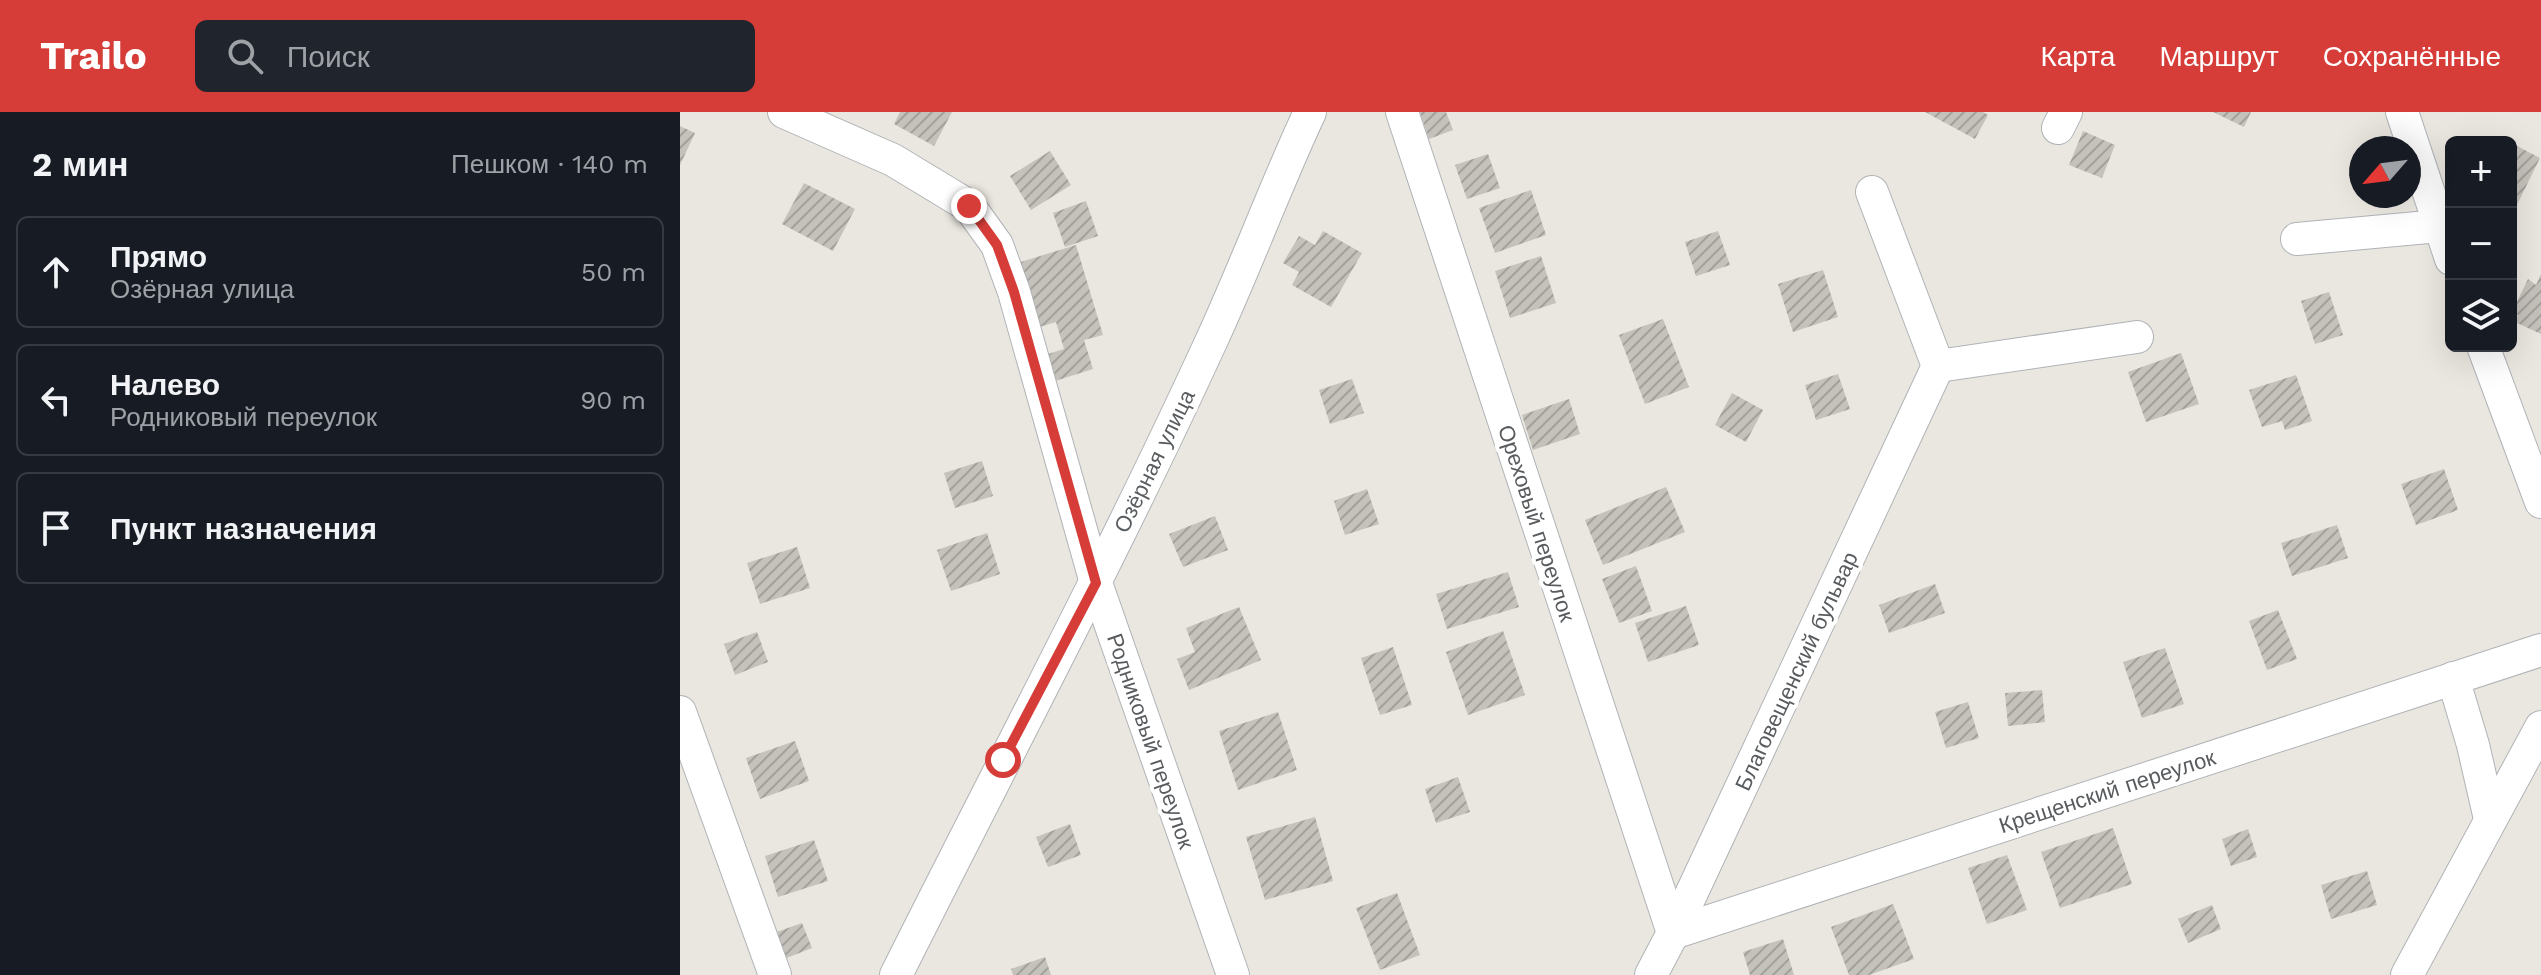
<!DOCTYPE html>
<html lang="ru">
<head>
<meta charset="utf-8">
<style>
	:root { --surface:#171b24; --page:#20242c; --text:#f1f3f6; --muted:#9ea1a6; --line:#363941; --accent:#d63d39 }
	body { margin:0; font-family:"Work Sans",sans-serif; background:var(--page); color:var(--text) }
	.controls { position:absolute; right:24px; top:24px; display:grid; overflow:hidden; border-radius:12px; box-shadow:0 8px 32px #0002 }
	.controls button { width:72px; height:72px; display:grid; place-items:center; padding:0; border:0; border-bottom:2px solid var(--line); background:var(--surface); color:var(--text); font:40px sans-serif }
	.compass { position:absolute; left:1669px; top:24px; width:72px; height:72px; border-radius:50%; background:var(--surface); box-shadow:0 8px 32px #0002; rotate:242deg }
	.stop { position:absolute; width:24px; height:24px; margin:-18px; border:6px solid #d63d39; border-radius:50%; background:#fff }
	.stop.end { background:#d63d39; border-color:#fff; box-shadow:0 2px 8px #0008 }
	.list { margin:0; padding:0; list-style:none }
	h2 { display:flex; justify-content:space-between; align-items:center; height:104px; margin:0; padding:0 32px; font-size:34px }
	h2 small { font-size:26px; font-weight:400; color:var(--muted) }
	.list li { display:grid; grid-template-columns:52px 1fr auto; gap:24px; align-items:center; box-sizing:border-box; height:112px; margin:0 16px 16px; padding:0 16px; border:2px solid var(--line); border-radius:12px }
	.list b { display:block; font-size:30px; white-space:nowrap }
	.list p { margin:0; font-size:26px; white-space:nowrap; color:var(--muted) }
	.list em { font-size:26px; font-style:normal; color:var(--muted) }
	.icon { flex:none; width:44px; height:44px; fill:none; stroke:currentColor; stroke-width:2; stroke-linecap:round; stroke-linejoin:round }
	.map { position:relative; flex:none; width:1861px; height:863px; overflow:hidden }
	header { display:flex; align-items:center; gap:48px; box-sizing:border-box; height:112px; padding:0 40px; background:var(--accent); color:#fff }
	header strong { font-size:38px }
	nav { display:flex; gap:44px; margin-inline-start:auto; font-size:28px }
	.search { width:560px; height:72px; background:var(--page); display:flex; align-items:center; gap:20px; box-sizing:border-box; padding:0 28px; border-radius:12px; color:var(--muted); font-size:30px }
	main { display:flex }
	aside { flex:1; background:var(--surface) }
	.map>svg:first-child { display:block }
	.building { fill:url(#building-hatch) }
	.lines { fill:none; stroke-linecap:round; stroke-linejoin:round }
	.street-casing { stroke:#b0b3b6; stroke-width:34 }
	.street { stroke:#fff; stroke-width:32 }
	.route { stroke:#d63d39; stroke-width:10 }
	.labels { text-anchor:middle; stroke-width:8; stroke-linejoin:round; paint-order:stroke }
	.street-label { font-size:22px; fill:#595c5f; stroke:#fff }
</style>
</head>
<body>
<header>
<strong>Trailo</strong>
<div class="search"><svg class="icon" aria-label="search" viewBox="0 0 24 24"><circle cx="10" cy="10" r="6"/><path d="M15 15l6 6"/></svg>Поиск</div>
<nav><a>Карта</a><a>Маршрут</a><a>Сохранённые</a></nav>
</header>
<main>
<aside>
<h2>2 мин<small>Пешком · 140 m</small></h2>
<ul class="list">
<li><svg class="icon" aria-label="ahead" viewBox="0 0 24 24"><path d="M12 20V5M6 11l6-6 6 6"/></svg><div><b>Прямо</b><p>Озёрная улица</p></div><em>50 m</em></li>
<li><svg class="icon" aria-label="left" viewBox="0 0 24 24"><path d="M17 20v-9H6M10 6l-5 5 5 5"/></svg><div><b>Налево</b><p>Родниковый переулок</p></div><em>90 m</em></li>
<li><svg class="icon" aria-label="arrive" viewBox="0 0 24 24"><path d="M6 21V4h12l-3 4 3 4H6"/></svg><div><b>Пункт назначения</b></div></li>
</ul>
</aside>
<div class="map">
<svg width="1861" height="863" viewBox="0 0 1861 863">
	<defs>
		<pattern id="building-hatch" width="6" height="6" patternUnits="userSpaceOnUse" patternTransform="scale(2)"><rect width="6" height="6" fill="#c5c2bc"/><path d="M-1 1l2-2M0 6l6-6M5 7l2-2" fill="none" stroke="#a3a19c"/></pattern>
	</defs>
	<rect width="100%" height="100%" fill="#eae7e0"/>
	<g class="building">
		<polygon points="220,0 272,0 254,34 214,12"/>
		<polygon points="740,0 766,0 773,18 749,27"/>
		<polygon points="1245,0 1303,0 1308,3 1295,27"/>
		<polygon points="1533,0 1571,0 1564,15"/>
		<polygon points="0,14 15,21 0,53"/>
		<polygon points="1403,19 1435,33 1422,66 1389,53"/>
		<polygon points="1831,31 1860,46 1831,105"/>
		<polygon points="370,39 391,73 351,98 330,64"/>
		<polygon points="808,42 820,76 787,87 775,53"/>
		<polygon points="124,71 175,97 153,139 102,112"/>
		<polygon points="851,78 866,123 815,141 799,96"/>
		<polygon points="406,89 418,124 385,135 373,101"/>
		<polygon points="643,119 682,141 651,195 612,173 619,160 603,151 619,124 635,133"/>
		<polygon points="1038,119 1050,153 1016,164 1005,130"/>
		<polygon points="396,133 423,223 404,228 413,257 375,269 368,242 384,237 376,210 353,217 334,152"/>
		<polygon points="861,144 876,191 830,206 815,159"/>
		<polygon points="1143,158 1158,205 1113,220 1098,172"/>
		<polygon points="1861,162 1861,222 1835,210 1838,203 1832,200 1848,167 1856,173"/>
		<polygon points="1649,180 1663,223 1635,232 1621,189"/>
		<polygon points="983,207 1009,275 965,292 939,223"/>
		<polygon points="1501,241 1519,292 1466,310 1448,260"/>
		<polygon points="1158,262 1170,297 1136,308 1125,273"/>
		<polygon points="1616,263 1632,309 1605,318 1602,309 1582,315 1569,278"/>
		<polygon points="672,267 684,301 650,312 639,278"/>
		<polygon points="1052,281 1083,298 1066,330 1035,313"/>
		<polygon points="889,287 900,322 853,338 842,303"/>
		<polygon points="302,349 313,384 275,396 264,361"/>
		<polygon points="1764,357 1778,398 1736,413 1721,372"/>
		<polygon points="986,375 1005,420 923,453 905,408"/>
		<polygon points="687,377 699,412 665,423 654,389"/>
		<polygon points="535,404 548,438 503,455 489,422"/>
		<polygon points="1657,413 1668,446 1612,464 1601,431"/>
		<polygon points="307,421 320,462 271,479 257,438"/>
		<polygon points="117,435 130,476 80,492 67,451"/>
		<polygon points="956,454 972,499 939,511 922,467"/>
		<polygon points="828,460 839,495 767,517 756,482"/>
		<polygon points="1255,472 1265,501 1209,521 1199,493"/>
		<polygon points="1006,494 1019,533 968,550 955,511"/>
		<polygon points="559,495 581,548 509,578 497,547 515,540 506,516"/>
		<polygon points="1598,498 1617,547 1587,558 1569,509"/>
		<polygon points="823,519 845,583 788,603 766,540"/>
		<polygon points="77,520 88,550 55,563 44,532"/>
		<polygon points="713,535 732,593 700,603 681,546"/>
		<polygon points="1485,536 1504,592 1462,606 1443,550"/>
		<polygon points="1362,578 1365,610 1328,614 1325,581"/>
		<polygon points="1288,590 1299,626 1266,636 1255,600"/>
		<polygon points="598,600 617,658 558,678 539,619"/>
		<polygon points="115,629 129,669 80,687 66,646"/>
		<polygon points="778,665 790,700 756,711 745,677"/>
		<polygon points="635,705 653,769 585,788 566,725"/>
		<polygon points="390,712 401,743 368,755 356,725"/>
		<polygon points="1433,716 1452,772 1380,796 1361,740"/>
		<polygon points="1568,717 1577,745 1551,754 1542,727"/>
		<polygon points="134,728 148,769 98,785 85,744"/>
		<polygon points="1327,743 1347,798 1307,812 1288,756"/>
		<polygon points="1687,759 1697,793 1651,807 1641,773"/>
		<polygon points="717,781 740,843 700,858 676,796"/>
		<polygon points="1213,792 1234,847 1189,863 1169,863 1151,815"/>
		<polygon points="1532,793 1541,817 1508,831 1498,807"/>
		<polygon points="122,811 132,836 104,847 94,821"/>
		<polygon points="1103,827 1114,863 1070,863 1063,840"/>
		<polygon points="365,845 371,863 333,863 331,857"/>
	</g>
	<g class="lines">
		<g class="street-casing">
			<g id="street">
				<polyline points="104,0 213,48 289,94 317,133 334,180 416,471 553,863"/>
				<polyline points="722,0 993,821 1861,538"/>
				<polyline points="1722,0 1771,147"/>
				<polyline points="1378,16 1386,0"/>
				<polyline points="1192,80 1258,254"/>
				<polyline points="1617,127 1759,114"/>
				<polyline points="1803,234 1861,390"/>
				<polyline points="1258,254 1457,225"/>
				<polyline points="1773,566 1793,633 1810,707"/>
				<polyline points="0,600 95,863"/>
				<path d="M 216,863 C 321,653 431,447 529,234 C 565,157 594,77 630,0"/>
				<polyline points="971,863 993,821 1258,254"/>
				<polyline points="1727,863 1861,615"/>
			</g>
		</g>
		<use href="#street" class="street"/>
	</g>
	<g class="lines">
		<polyline class="route" points="289,94 317,133 334,180 416,471 323,648"/>
	</g>
	<g class="labels">
		<g class="street-label">
			<text transform="translate(474 349) rotate(-64)" y="8">Озёрная улица</text>
			<text transform="translate(857 411) rotate(72)" y="8">Ореховый переулок</text>
			<text transform="translate(1116 559) rotate(-65)" y="8">Благовещенский бульвар</text>
			<text transform="translate(471 629) rotate(71)" y="8">Родниковый переулок</text>
			<text transform="translate(1427 679) rotate(-18)" y="8">Крещенский переулок</text>
		</g>
	</g>
</svg>
<div class="controls">
<button>+</button>
<button>−</button>
<button><svg class="icon" aria-label="layers" viewBox="0 0 24 24"><path d="M12 4l9 5-9 5-9-5zM3 14l9 5 9-5"/></svg></button>
</div>
<svg class="compass" viewBox="-18 -18 36 36"><path d="M0-13l5 13h-10z" fill="#e53935"/><path d="M0 13l5-13h-10z" fill="#9ea1a6"/></svg>
<div class="stop" style="left:323px;top:648px"></div>
<div class="stop end" style="left:289px;top:94px"></div>
</div>
</main>
</body>
</html>
